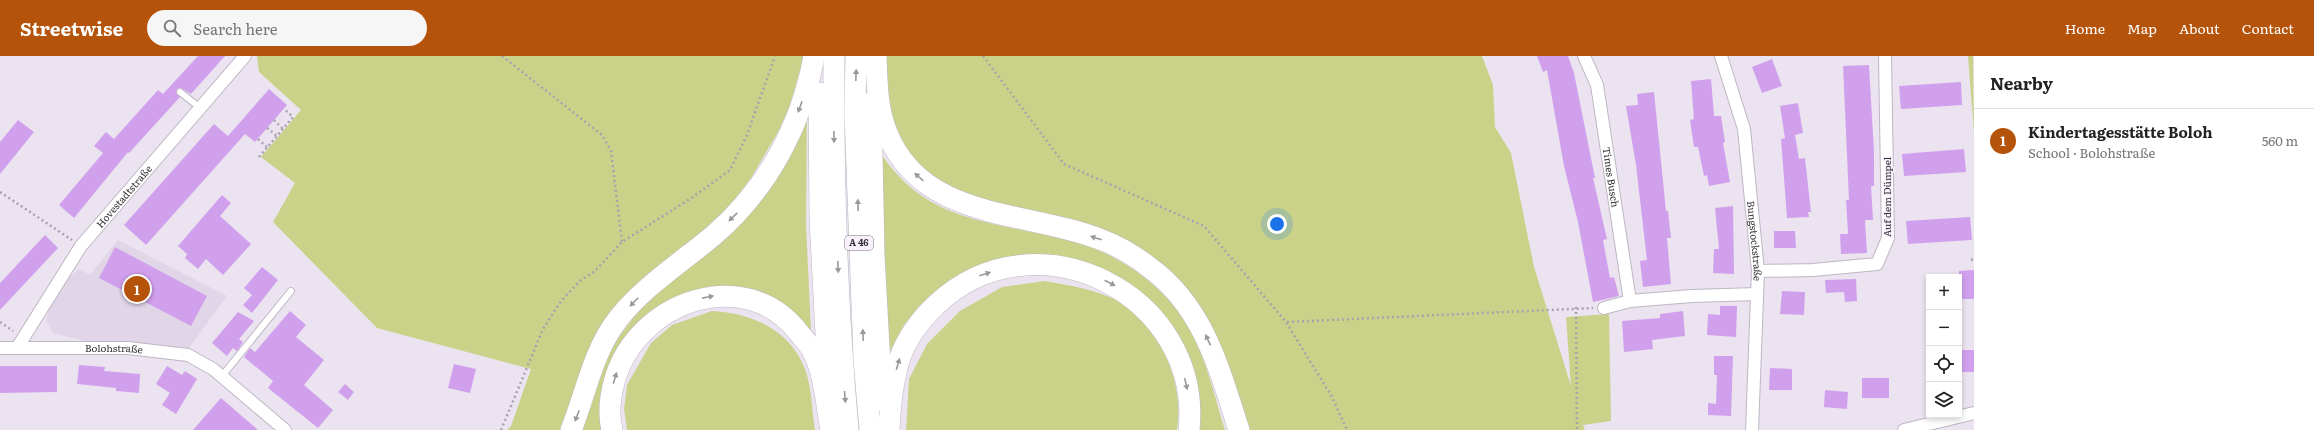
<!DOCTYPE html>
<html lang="en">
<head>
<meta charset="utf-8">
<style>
	:root { --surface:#fff; --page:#f6f6f6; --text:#222; --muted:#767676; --line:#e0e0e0; --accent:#b45309 }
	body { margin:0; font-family:Literata,serif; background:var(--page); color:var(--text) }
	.controls { position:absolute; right:12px; bottom:12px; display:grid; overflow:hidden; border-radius:0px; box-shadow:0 2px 6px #0003 }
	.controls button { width:36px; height:36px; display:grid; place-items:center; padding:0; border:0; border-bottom:1px solid var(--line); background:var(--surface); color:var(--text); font:20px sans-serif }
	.you { position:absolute; left:1277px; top:168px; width:14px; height:14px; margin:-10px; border:3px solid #fff; border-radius:50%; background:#1a73e8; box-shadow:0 0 0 6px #1a73e833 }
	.badge { display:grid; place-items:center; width:26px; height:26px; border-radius:50%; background:var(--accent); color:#fff; font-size:13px; font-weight:700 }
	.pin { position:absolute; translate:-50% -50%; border:2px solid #fff; box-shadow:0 1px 4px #0006 }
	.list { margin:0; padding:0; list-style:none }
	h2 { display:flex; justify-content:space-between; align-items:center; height:52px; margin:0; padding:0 16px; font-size:17px }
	h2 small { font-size:13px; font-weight:400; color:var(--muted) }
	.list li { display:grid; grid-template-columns:26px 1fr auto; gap:12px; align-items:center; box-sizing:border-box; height:64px; padding:0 16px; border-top:1px solid var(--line) }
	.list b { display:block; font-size:15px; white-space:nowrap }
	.list p { margin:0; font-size:13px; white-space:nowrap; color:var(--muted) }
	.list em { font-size:13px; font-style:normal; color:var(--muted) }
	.icon { flex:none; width:22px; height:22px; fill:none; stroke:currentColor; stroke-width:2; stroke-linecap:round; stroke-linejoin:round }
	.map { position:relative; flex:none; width:1974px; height:374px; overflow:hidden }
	header { display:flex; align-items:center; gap:24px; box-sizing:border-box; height:56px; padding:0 20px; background:var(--accent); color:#fff }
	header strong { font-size:19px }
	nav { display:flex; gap:22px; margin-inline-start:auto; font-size:14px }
	.search { width:280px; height:36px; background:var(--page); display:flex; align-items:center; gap:10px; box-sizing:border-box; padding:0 14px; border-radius:22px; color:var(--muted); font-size:15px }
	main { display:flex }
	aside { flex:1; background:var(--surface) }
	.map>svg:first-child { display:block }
	.built { fill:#e1d5e8 }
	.green { fill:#cad28a }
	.building { fill:#d1a0ed }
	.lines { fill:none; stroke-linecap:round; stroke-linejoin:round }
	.service-casing { stroke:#beb7c3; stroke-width:8 }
	.minor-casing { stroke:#beb7c3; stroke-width:14 }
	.motorway-casing { stroke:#beb7c3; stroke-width:22 }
	.path { stroke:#a8a2ab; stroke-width:2.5; stroke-dasharray:2 3; stroke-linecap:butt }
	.service { stroke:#fff; stroke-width:6 }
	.minor { stroke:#fff; stroke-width:12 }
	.motorway { stroke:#fff; stroke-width:21 }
	.oneway { fill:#9a989a }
	.labels { text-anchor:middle; stroke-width:3; stroke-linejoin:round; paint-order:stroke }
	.shield { fill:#f8f0fd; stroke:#6f6a71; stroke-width:1 }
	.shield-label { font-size:9px; font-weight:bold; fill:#343135 }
	.street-label { font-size:10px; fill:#343135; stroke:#f8f0fd }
</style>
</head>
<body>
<header>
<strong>Streetwise</strong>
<div class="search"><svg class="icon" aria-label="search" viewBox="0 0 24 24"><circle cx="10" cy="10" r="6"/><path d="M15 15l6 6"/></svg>Search here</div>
<nav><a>Home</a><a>Map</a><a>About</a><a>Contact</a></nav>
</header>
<main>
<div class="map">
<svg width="1974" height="374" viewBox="0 0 1974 374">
	<rect width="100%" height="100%" fill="#ebe3f0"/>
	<polygon class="built" points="118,184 227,240 189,292 89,286 53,277 46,264 52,245 64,227 79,213 90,219"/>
	<g class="green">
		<polygon points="257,0 804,0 790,49 778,76 751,122 731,148 691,188 638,229 560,374 507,374 511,370 531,313 377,272 273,166 295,127 261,101 301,54 259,16"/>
		<path d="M 884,0 L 1482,0 L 1493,29 L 1495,71 L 1511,97 L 1534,211 L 1571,330 L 1566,261 L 1609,258 L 1611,365 L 1583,369 L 1585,374 L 1248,374 L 1175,222 C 1126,203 1077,184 1028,165 C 997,153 962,142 934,122 C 896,96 885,43 884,0 Z"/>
		<polygon points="1968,0 1973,0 1974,77"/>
		<polygon points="807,55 806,169 811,275 758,240 635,270 616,294 608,310 602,332 603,374 580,374 605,302 616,285 639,254 679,218"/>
		<path d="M 879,94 C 930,178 1016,163 1095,193 C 1126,205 1157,228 1177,254 C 1204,290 1212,332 1225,374 L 1197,374 L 1199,361 L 1196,336 L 1106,216 L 1081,206 L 1052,200 L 1017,202 L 987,207 L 939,232 L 919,250 L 904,269 L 886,303 Z"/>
		<path d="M 1045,225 C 1074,230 1104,235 1129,251 C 1135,254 1139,262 1144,267 C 1169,296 1183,335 1177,374 L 906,374 L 909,323 L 927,288 L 960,255 L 1002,231 Z"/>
		<path d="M 712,255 C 753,257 792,275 806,316 C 812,334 812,356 815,374 L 627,374 L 624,353 L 627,329 L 651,287 L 672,269 Z"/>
	</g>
	<g class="building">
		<polygon points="198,0 225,0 191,38 181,32 177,33 176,37 180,41 129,97 128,96 74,162 59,149 103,97 94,90 106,76 114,83 158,34 163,38"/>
		<polygon points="1537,0 1568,0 1574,17 1595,122 1593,122 1607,183 1603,184 1610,222 1614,221 1619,240 1593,246 1578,166 1564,110 1547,14 1543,16"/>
		<polygon points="1772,3 1782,30 1762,37 1752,11"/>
		<polygon points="1869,9 1874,96 1874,130 1871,130 1873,164 1865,164 1867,197 1841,198 1840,178 1848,178 1846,144 1849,144 1843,10"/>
		<polygon points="1711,23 1714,60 1721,60 1725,86 1723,87 1730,126 1709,130 1707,119 1704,120 1698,91 1694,91 1690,64 1694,63 1691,25"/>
		<polygon points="1961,26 1962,49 1901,53 1899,30"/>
		<polygon points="269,33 287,49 255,86 245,78 146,189 124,169 214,68 228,80"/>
		<polygon points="1654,36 1666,155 1668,155 1671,182 1667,182 1671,228 1643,231 1640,205 1647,204 1636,109 1626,50 1638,49 1637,38"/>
		<polygon points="1798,47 1803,77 1795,79 1799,103 1805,102 1811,156 1808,156 1809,161 1787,162 1781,83 1785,82 1780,50"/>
		<polygon points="18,64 34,76 0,118 0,86"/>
		<polygon points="1964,93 1966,116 1904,120 1902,98"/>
		<polygon points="222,139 231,147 220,160 251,188 223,219 206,203 198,213 185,202 187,198 178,190"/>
		<polygon points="1733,150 1734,218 1713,217 1714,193 1719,193 1715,152"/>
		<polygon points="1970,161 1972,184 1908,188 1906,165"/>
		<polygon points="1774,175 1795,175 1796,192 1774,192"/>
		<polygon points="45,179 58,192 0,254 0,227"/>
		<polygon points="115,191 207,240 191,270 99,222"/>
		<polygon points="262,211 278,224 252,257 243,249 252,239 244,232"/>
		<polygon points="1974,214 1974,243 1959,243 1959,215"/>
		<polygon points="1856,223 1857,245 1845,246 1844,236 1826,237 1825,224"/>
		<polygon points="1782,235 1805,236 1804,259 1780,258"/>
		<polygon points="1720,250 1737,250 1736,281 1707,279 1708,258 1720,259"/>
		<polygon points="290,255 306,269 296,281 324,304 304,329 333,354 318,372 268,332 273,325 244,301 250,292 255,296"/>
		<polygon points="1683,255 1685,280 1652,284 1653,293 1624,296 1622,265 1660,262 1660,258"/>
		<polygon points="238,256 254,265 239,283 243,286 237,295 233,292 227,300 212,287"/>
		<rect x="1959" y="294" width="15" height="22"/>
		<polygon points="1714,300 1733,300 1731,360 1708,359 1708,347 1716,348 1717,319 1714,319"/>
		<polygon points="454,308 476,313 470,337 448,332"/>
		<polygon points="79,309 105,311 104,315 140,318 139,337 116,335 116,332 77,328"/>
		<polygon points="0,310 57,310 57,336 0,337"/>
		<polygon points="167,310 182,319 185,315 197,323 176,358 162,349 170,337 156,328"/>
		<polygon points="1770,312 1792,313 1792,334 1769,334"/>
		<rect x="1862" y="322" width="27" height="20"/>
		<polygon points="345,328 354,336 348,344 338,336"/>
		<polygon points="1825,334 1848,336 1847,353 1824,351"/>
		<polygon points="221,342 258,374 193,374"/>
	</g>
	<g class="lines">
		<g class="service-casing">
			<g id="service">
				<polyline points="180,36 199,51"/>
				<polyline points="222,320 291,235"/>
			</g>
		</g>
		<g class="minor-casing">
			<g id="minor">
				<path id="s1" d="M 1584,0 L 1597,29 L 1630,245 L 1692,240 L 1757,238"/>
				<path id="s2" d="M 1721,0 L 1744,73 L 1758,215 L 1752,374"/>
				<polyline points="1758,215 1813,214 1877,208 1888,182 1885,0"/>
				<polyline points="1604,252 1630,245"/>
				<path id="s3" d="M 0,292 L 128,292 L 188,299 L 213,313 L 285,374"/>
				<path id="s4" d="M 17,292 L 81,190 L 245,0"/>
				<polyline points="1904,374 1974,357"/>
			</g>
		</g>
		<g class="motorway-casing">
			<g id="motorway">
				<path d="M 834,0 C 833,125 837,250 848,374"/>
				<polyline points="856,0 855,56 864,303 870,374"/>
				<path d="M 876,0 C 877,26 877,53 887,77 C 923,166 1028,154 1102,184 C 1118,190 1135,200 1149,211 C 1204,251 1219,313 1239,374"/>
				<polyline points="819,37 820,162 828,317"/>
				<polyline points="871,47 874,199 882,345"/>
				<path d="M 571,374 C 586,337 593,295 618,263 C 644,230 682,206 714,179 C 767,133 802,69 814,0"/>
				<path d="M 612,374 C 608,357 610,340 615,323 C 638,245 745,207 799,277 C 804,283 809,288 812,294 C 825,318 826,348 831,374"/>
				<path d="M 889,374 C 890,351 892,328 899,305 C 905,284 921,263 937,248 C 1036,155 1203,239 1189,374"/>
			</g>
		</g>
		<g class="path">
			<polyline points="502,0 602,79 611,95 622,186"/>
			<polyline points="983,0 1064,108 1204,170 1286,266 1332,341 1347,374"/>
			<polyline points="274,64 283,73"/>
			<polyline points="267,72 277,80"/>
			<polyline points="258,83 267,91"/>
			<polyline points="259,101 293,61 284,53"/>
			<polyline points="0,136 72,184"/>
			<polyline points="1971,204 1974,203"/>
			<polyline points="1576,251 1577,374"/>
			<polyline points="0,266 13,275"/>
			<polyline points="1287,266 1593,252"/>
			<polyline points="501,374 543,273 561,245 581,224 594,216 622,186 693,141 730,114 747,79 775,0"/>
		</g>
		<use href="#service" class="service"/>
		<use href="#minor" class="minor"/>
		<use href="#motorway" class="motorway"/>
	</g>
	<defs><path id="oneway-solid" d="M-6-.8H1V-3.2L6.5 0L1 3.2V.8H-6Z"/></defs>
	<g class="oneway">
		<use href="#oneway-solid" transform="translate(856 19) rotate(-88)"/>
		<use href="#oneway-solid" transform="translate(800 51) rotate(110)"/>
		<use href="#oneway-solid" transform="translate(834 81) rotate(89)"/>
		<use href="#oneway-solid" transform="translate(919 121) rotate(-138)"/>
		<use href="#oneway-solid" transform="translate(858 149) rotate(-92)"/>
		<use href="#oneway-solid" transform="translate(733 161) rotate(136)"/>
		<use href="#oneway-solid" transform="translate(1096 182) rotate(-163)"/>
		<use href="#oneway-solid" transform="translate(838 211) rotate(87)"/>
		<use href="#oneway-solid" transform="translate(985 218) rotate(-18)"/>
		<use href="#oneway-solid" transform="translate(1110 227) rotate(27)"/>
		<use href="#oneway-solid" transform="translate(708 241) rotate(-11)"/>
		<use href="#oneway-solid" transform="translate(634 246) rotate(134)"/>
		<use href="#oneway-solid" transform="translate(863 279) rotate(-92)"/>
		<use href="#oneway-solid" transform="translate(1208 284) rotate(-115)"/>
		<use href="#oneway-solid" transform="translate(898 308) rotate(-74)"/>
		<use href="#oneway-solid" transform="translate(615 322) rotate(-74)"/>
		<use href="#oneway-solid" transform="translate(1186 328) rotate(77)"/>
		<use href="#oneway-solid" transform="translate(845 341) rotate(85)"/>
		<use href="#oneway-solid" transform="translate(577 360) rotate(111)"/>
	</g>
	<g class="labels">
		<rect class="shield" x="845" y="180" width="28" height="14" rx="3"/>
		<g class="shield-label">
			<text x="859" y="190">A 46</text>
		</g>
		<g class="street-label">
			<text dy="4" stroke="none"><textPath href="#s1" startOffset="125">Times Busch</textPath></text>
			<text dy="4" stroke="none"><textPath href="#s4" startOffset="186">Hovestadtstraße</textPath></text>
			<text transform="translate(1887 141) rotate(-90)" y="4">Auf dem Dümpel</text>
			<text dy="4" stroke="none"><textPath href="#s2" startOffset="189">Bungstockstraße</textPath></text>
			<text dy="4" stroke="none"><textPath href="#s3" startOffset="114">Bolohstraße</textPath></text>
		</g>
	</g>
</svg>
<div class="controls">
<button>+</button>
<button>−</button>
<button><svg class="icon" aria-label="locate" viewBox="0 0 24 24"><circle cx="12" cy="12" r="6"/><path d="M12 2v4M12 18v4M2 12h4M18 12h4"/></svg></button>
<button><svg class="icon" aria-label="layers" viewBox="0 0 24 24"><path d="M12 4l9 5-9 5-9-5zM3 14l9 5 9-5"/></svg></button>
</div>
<div class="you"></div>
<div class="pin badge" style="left:137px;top:233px">1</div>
</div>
<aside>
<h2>Nearby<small></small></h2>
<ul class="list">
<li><span class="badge">1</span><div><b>Kindertagesstätte Boloh</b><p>School · Bolohstraße</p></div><em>560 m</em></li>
</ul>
</aside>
</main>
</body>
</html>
